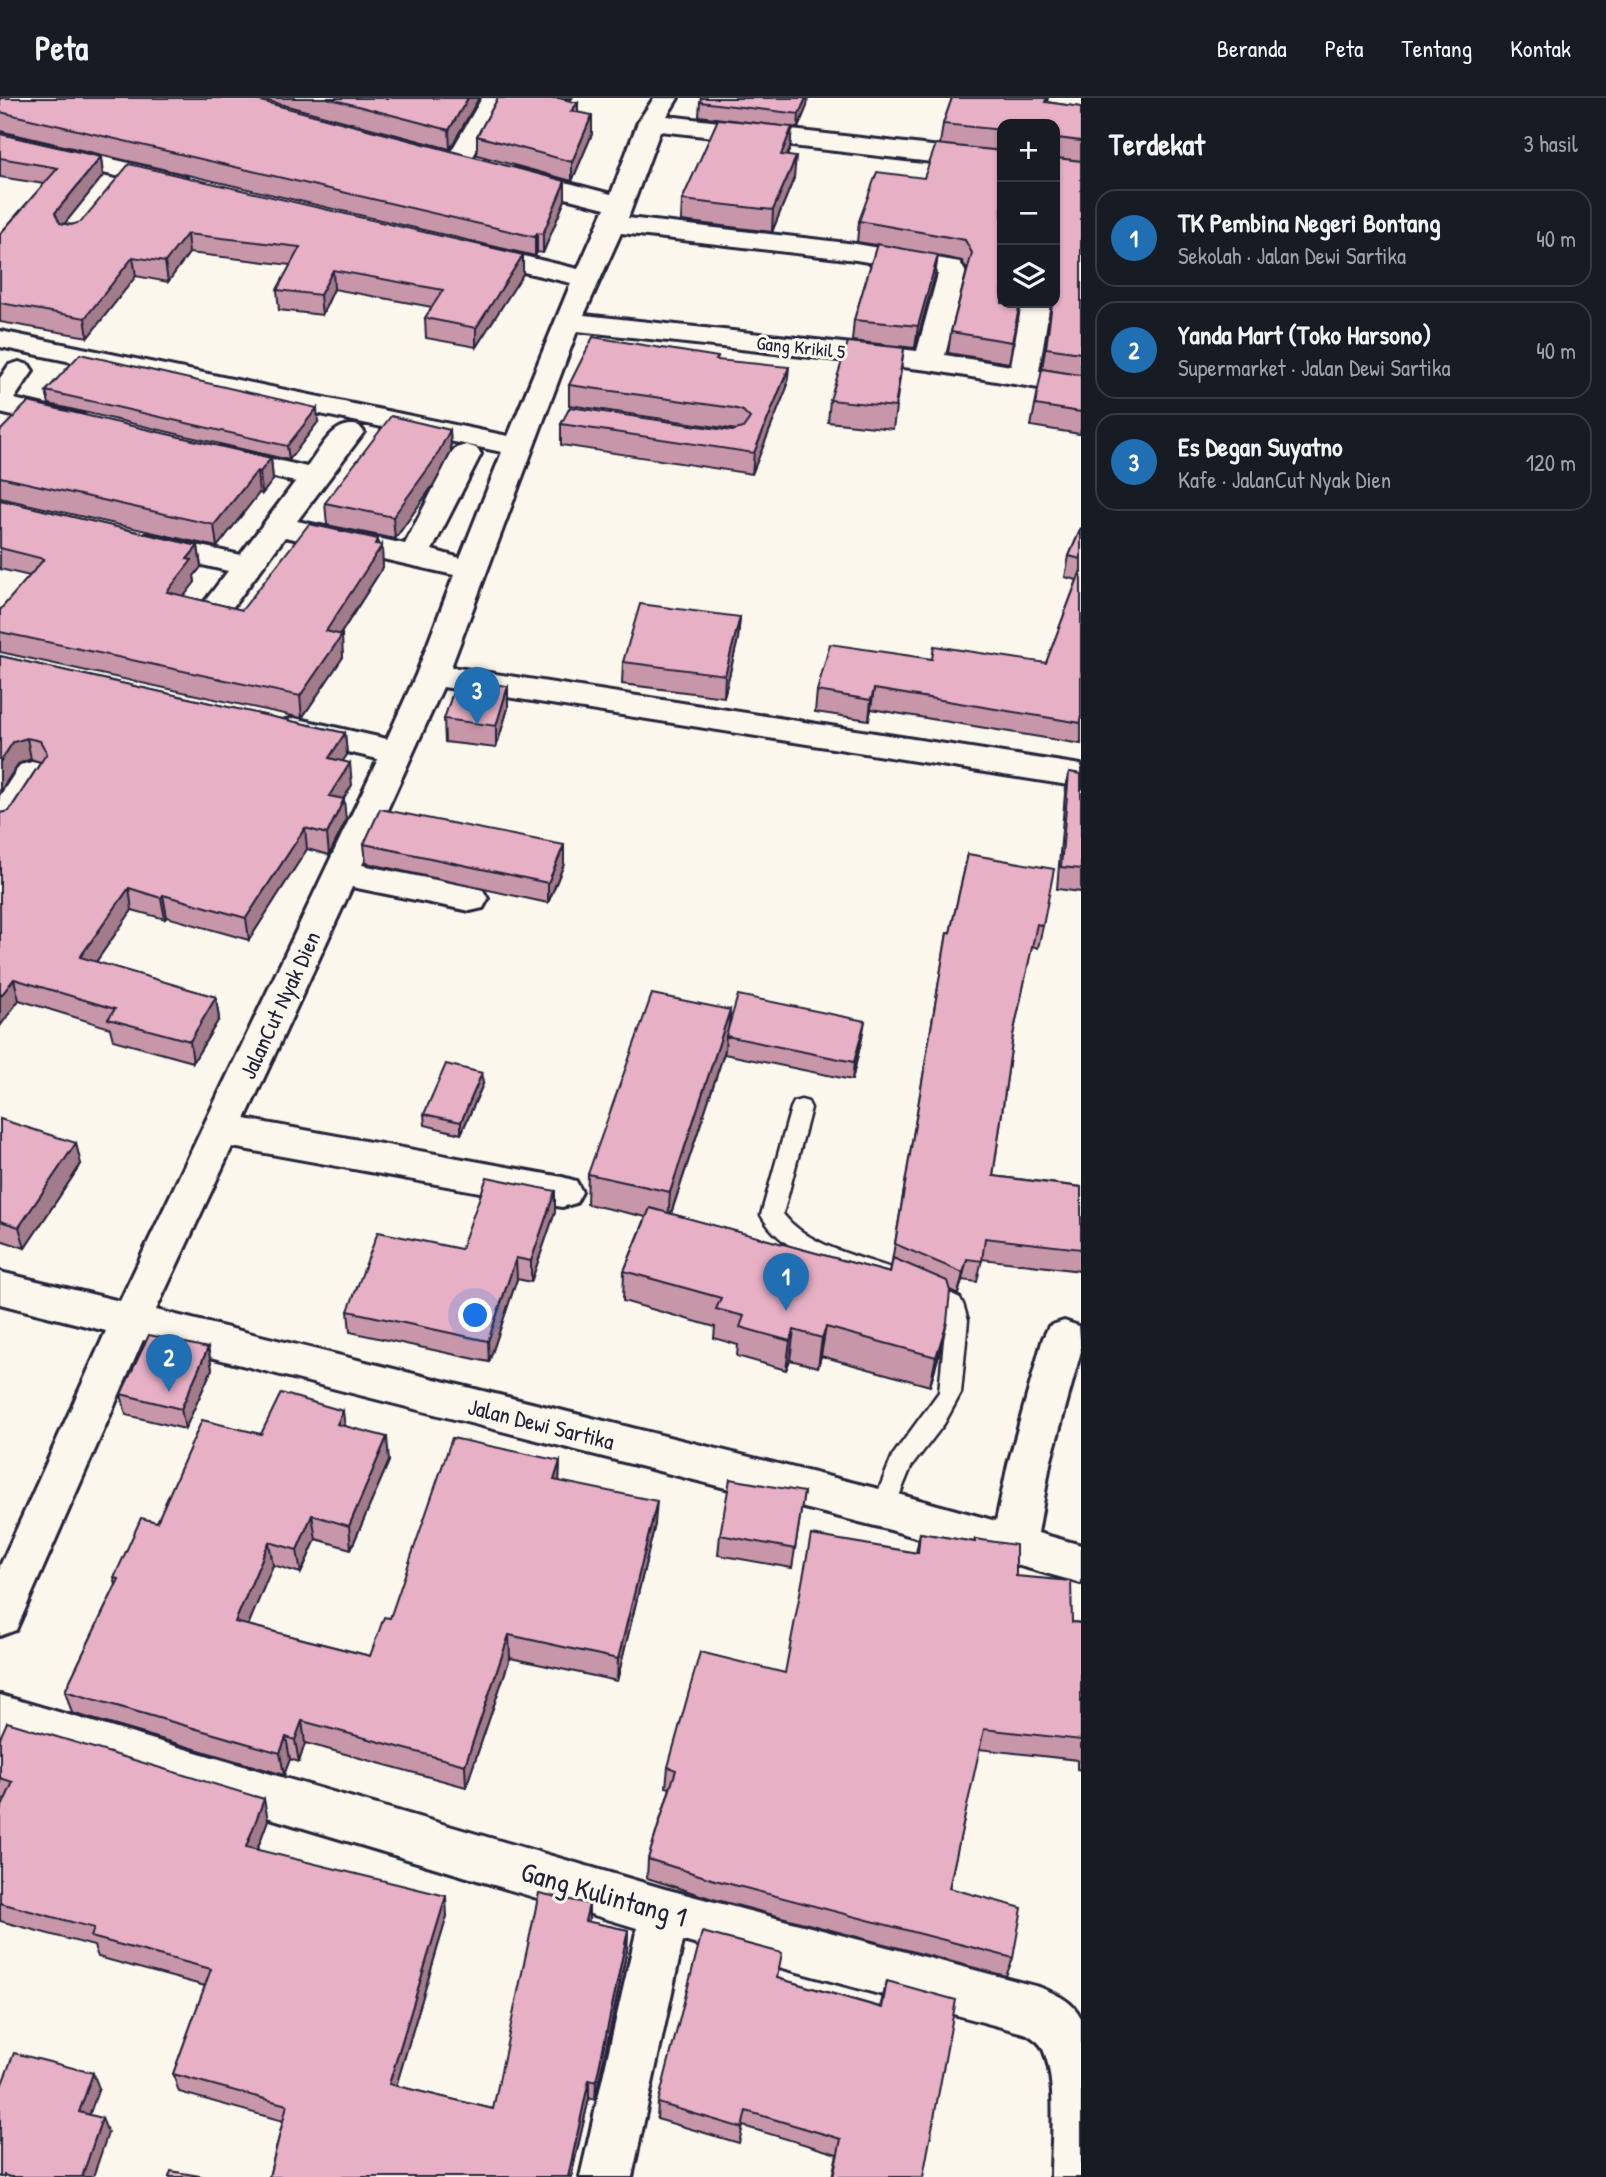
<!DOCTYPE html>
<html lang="id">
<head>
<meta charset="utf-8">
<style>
	:root { --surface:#171b24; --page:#20242c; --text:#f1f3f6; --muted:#9ea1a6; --line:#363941; --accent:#1f6fb2 }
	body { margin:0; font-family:"Patrick Hand",sans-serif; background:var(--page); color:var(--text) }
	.controls { position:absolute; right:21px; top:21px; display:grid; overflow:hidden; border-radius:14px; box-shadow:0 2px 5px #0004 }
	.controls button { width:63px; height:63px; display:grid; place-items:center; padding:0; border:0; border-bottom:2px solid var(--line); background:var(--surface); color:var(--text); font:35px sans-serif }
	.you { position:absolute; left:476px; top:1218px; width:24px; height:24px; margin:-18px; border:5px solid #fff; border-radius:50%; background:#1a73e8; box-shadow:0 0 0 10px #1a73e833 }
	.badge { display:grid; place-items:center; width:46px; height:46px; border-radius:50%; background:var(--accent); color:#fff; font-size:23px; font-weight:700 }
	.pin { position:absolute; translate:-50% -58px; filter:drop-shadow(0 2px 4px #0008) }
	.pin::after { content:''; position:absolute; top:37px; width:24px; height:21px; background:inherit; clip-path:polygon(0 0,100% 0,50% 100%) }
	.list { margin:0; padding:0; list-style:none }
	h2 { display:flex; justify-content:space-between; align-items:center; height:91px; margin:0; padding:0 28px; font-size:30px }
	h2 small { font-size:23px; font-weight:400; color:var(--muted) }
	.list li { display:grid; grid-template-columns:46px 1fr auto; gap:21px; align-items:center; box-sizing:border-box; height:98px; margin:0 14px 14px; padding:0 14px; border:2px solid var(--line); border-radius:21px }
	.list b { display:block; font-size:26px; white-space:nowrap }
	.list p { margin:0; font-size:23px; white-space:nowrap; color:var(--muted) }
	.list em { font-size:23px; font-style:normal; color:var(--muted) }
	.icon { flex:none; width:38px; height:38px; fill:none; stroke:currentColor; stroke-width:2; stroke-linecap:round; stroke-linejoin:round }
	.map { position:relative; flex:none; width:1081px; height:2079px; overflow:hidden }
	header { display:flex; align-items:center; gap:42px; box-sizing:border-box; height:98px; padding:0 35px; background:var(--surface); border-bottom:2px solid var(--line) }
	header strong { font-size:33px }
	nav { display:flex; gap:38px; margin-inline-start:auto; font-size:24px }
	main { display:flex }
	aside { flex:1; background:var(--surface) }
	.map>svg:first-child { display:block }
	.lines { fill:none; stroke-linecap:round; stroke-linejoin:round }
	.lane-casing { stroke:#22223b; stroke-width:5 }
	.street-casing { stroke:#22223b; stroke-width:6 }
	.lane { fill:#fbf7ec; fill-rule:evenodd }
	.street { fill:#fbf7ec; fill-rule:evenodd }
	.wall { fill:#c797a9; stroke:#22223b; stroke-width:2 }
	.shaded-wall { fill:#a27b8a; stroke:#22223b; stroke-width:2 }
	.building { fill:#e7b0c5; stroke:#22223b; stroke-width:2 }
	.labels { text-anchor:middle; stroke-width:6; stroke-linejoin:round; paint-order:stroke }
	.far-street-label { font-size:19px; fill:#22223b; stroke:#fbf7ec }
	.street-label { font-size:23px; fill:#22223b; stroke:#fbf7ec }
	.near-street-label { font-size:28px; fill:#22223b; stroke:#fbf7ec }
</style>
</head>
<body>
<header>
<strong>Peta</strong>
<nav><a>Beranda</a><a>Peta</a><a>Tentang</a><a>Kontak</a></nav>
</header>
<main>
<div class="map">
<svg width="1081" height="2079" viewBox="0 0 1081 2079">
	<rect width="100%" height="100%" fill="#fbf7ec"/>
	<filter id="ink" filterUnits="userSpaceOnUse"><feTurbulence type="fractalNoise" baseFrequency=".0143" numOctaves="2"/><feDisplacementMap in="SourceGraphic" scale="14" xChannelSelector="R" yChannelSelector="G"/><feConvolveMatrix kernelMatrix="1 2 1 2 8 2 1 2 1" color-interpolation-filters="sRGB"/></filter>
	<g filter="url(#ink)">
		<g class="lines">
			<g class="lane-casing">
				<g id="lane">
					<path d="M 801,1002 L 808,1004 L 811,1010 L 783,1116 C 808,1148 857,1158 894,1171 L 897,1177 L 894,1183 L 886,1186 C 844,1172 784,1159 761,1117 L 791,1010 L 794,1004 Z"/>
					<polygon points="923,1182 960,1200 963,1206 968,1222 961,1295 944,1326 911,1369 891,1418 883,1421 875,1418 871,1411 893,1357 939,1294 946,1222 943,1212 915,1197 912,1191 915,1185"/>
				</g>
			</g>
			<g class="street-casing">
				<g id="street">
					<polygon points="482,0 506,0 467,69 458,72 449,69 445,64"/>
					<path d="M 654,0 L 678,0 L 667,18 L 1002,56 L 1002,72 L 660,33 L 628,120 L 856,146 L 960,164 L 966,175 L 945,257 L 1011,268 L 1022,205 L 1050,205 L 1039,273 L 1081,280 L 1081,294 L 1075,296 L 929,272 L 577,233 L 451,569 L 1081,667 L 1081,689 L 443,589 L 362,767 L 470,789 L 483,792 L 488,801 L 483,810 L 470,813 L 352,789 L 245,1021 L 562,1079 L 576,1083 L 582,1094 L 576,1105 L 562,1109 L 232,1049 L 156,1212 L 883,1392 L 996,1423 L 1008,1366 L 1043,1240 L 1049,1228 L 1064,1223 L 1079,1228 L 1081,1253 L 1050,1366 L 1038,1435 L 1081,1447 L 1081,1485 L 883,1430 L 143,1242 L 16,1532 L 0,1538 L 0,1468 L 106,1233 L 0,1206 L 0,1174 L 120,1203 L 378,661 L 282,639 L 277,631 L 282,623 L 294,620 L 387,641 L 416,577 L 454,477 L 285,439 L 223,522 L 212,525 L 201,522 L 196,515 L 228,473 L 138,452 L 134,445 L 138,438 L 149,436 L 240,457 L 295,384 L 210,364 L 205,358 L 210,352 L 220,349 L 307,369 C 321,351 333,321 359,328 L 364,334 L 297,423 L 405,446 L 451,356 L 456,350 L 466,347 L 476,350 L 481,356 L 432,452 L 460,460 L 502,354 L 0,249 L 0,233 L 508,338 L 571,185 L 463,160 L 460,154 L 463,148 L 473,146 L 578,171 L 605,110 L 506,85 L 502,79 L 506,73 L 515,71 L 611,96 L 638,24 ZM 621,135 L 856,162 L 938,176 L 917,253 L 584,217 Z"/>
					<polygon points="0,35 185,78 189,84 185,90 176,92 0,51"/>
					<polygon points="19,264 29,267 33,273 14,301 83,317 88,323 83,329 73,332 0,315 0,280 9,267"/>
					<polygon points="32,664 44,667 49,675 12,733 0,737 0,698 20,667"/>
					<path d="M 0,1597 L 665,1791 L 1039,1889 C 1056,1896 1073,1903 1081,1920 L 1081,2079 L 1051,2079 C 1051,2042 1058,1985 1043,1951 C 1040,1944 1033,1940 1027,1936 L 683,1843 L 632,2079 L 580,2079 L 637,1830 L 0,1639 Z"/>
				</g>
			</g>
			<use href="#lane" class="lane"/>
			<use href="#street" class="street"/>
		</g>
		<g class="wall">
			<polygon points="0,0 565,102 543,155 537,154 535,158 0,33"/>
			<polygon points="257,0 479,0 450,51"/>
			<polygon points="498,0 572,0 570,3 592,36 572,83 477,57 477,38"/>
			<polygon points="952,0 1048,0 1047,4 1081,9 1081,331 1080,336 1031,328 1035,307 1079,277 1042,271 1052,205 1055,205 1055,26 1002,26 1002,205 1020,205 1009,265 948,255 951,234 967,172 962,163 937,158 935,178 915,250 852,243 854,222 877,147 857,144 859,123 924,80 940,46 943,26"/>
			<polygon points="700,4 807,8 798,30 792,29 790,50 787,58 794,80 772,134 681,123 682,102 780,28 699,18"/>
			<polygon points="0,36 101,59 103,78 64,126 523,157 523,176 476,249 426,240 425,220 432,209 334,191 322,217 279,212 277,192 291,167 189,155 168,184 136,178 88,239 0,224 0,136 44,86 0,79"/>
			<polygon points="904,250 893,331 828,324 830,302"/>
			<polygon points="717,262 787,289 752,376 561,347 561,326 732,333 737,332 569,307 569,287"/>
			<polygon points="46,293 318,324 289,362 49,306"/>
			<polygon points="450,332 451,354 436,383 395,441 327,427 325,405"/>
			<polygon points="0,333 271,360 273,382 262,396 259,395 217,449 0,400"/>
			<polygon points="0,402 198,448 201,469 194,478 195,484 184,498 242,512 378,446 383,469 340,537 343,559 302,620 0,554 0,512 30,478 0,471"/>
			<polygon points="1081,430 1081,646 871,611 869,622 815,614 817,593 932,561 1046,565 1077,482 1065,479 1069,458"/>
			<polygon points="740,519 738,541 724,599 622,586 623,564"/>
			<polygon points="0,558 345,635 347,657 342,663 352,687 343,701 346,723 329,757 307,751 249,842 167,819 165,821 132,812 96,864 216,899 219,921 193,964 113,942 110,930 19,902 0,928 0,715 9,713 41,664 31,661 18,666 0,694"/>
			<polygon points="508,588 508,610 496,650 445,644 444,621"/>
			<polygon points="1069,674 1081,676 1081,794 1057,791 1065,696"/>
			<polygon points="364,746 564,747 564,766 548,805 366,765"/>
			<polygon points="968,756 1043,828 1038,850 1032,848 1013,937 993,1078 1081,1089 1081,1173 982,1161 977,1184 962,1182 958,1196 950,1192 940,1253 930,1288 821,1258 818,1269 790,1262 786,1272 737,1258 738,1247 714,1240 715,1229 623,1203 624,1173 646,1119 587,1106 588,1076 730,912 729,928 862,940 852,982 724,956 725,952 671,1116 890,1175 947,835 950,835"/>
			<polygon points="483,986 461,1036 425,1027 424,1016"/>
			<polygon points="0,1021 81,1066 25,1150 0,1142"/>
			<polygon points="555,1093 555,1114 531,1184 517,1181 489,1264 350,1234 348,1213 461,1151"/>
			<polygon points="208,1250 212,1271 185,1331 126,1317 121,1296"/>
			<polygon points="345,1328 389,1363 351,1451 316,1441 301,1475 273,1467 248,1527 370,1558 390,1520 560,1363 559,1383 655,1426 617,1583 510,1560 466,1689 305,1645 299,1664 290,1661 284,1677 72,1615 65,1593 116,1487 114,1480 157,1424 261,1336"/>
			<polygon points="804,1394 792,1470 718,1457 720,1437"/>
			<polygon points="920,1435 974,1444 975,1441 1016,1478 1072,1524 1081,1525 1081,1672 1077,1671 1077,1662 979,1651 949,1790 1013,1860 1006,1878 713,1801 647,1780 648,1761 670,1690 666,1689 668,1669 785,1575 916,1455"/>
			<polygon points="0,1640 268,1722 257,1752 447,1818 396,1988 493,2011 589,1806 589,1824 628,1832 627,1852 595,2002 589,2000 571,2079 269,2079 283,2023 179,1994 173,1976 205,1888 98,1859 94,1848 0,1823 0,1713 5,1701 0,1700"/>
			<polygon points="777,1880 880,1909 887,1883 923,2079 832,2079 837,2056 743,2028 739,2045 657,2021 658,2005"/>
		</g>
		<g class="shaded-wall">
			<polygon points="468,0 479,0 450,51 449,32"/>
			<polygon points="559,0 572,0 559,19"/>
			<polygon points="806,0 808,0 807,8 798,30 799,16"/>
			<polygon points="578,5 578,23 571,13"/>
			<polygon points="592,17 592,36 572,83 572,64"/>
			<polygon points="792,29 790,50 779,78 781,57"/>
			<polygon points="101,59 103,78 58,134 55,115"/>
			<polygon points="796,59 794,80 772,134 773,112"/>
			<polygon points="565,83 565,102 543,155 543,136"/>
			<polygon points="537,135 537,154 535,158 535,139"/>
			<polygon points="187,136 189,155 168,184 165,164"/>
			<polygon points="523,157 523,176 476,249 476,230"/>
			<polygon points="938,157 935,178 915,250 918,228"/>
			<polygon points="133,159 136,178 88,239 85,220"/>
			<polygon points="333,172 334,191 322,217 320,197"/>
			<polygon points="789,269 787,289 752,376 754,355"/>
			<polygon points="317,310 318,324 289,362 287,348"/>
			<polygon points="450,332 451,354 436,383 395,441 393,419"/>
			<polygon points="271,360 273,382 262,396 260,374"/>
			<polygon points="257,373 259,395 217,449 214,427"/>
			<polygon points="378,441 379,453 382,447 383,469 328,555 326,533"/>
			<polygon points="198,448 201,469 194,478 195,484 170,516 167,494 187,461"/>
			<polygon points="740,519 738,541 724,599 725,577"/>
			<polygon points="342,537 343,559 302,620 300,598"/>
			<polygon points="508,588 508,610 496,650 496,628"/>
			<polygon points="874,591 871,611 869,622 871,602"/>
			<polygon points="345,635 347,657 330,681 329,660"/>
			<polygon points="27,640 31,661 18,666 0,694 0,664 13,644"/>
			<polygon points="350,665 352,687 331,720 329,698"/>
			<polygon points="344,701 346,723 329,757 327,736"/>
			<polygon points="305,730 307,751 249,842 246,820"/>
			<polygon points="564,747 564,766 548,805 548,785"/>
			<polygon points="129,790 132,812 84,881 80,859"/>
			<polygon points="163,797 167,819 165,821 161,800"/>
			<polygon points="14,881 19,902 0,928 0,899"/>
			<polygon points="216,899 219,921 193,964 190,943"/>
			<polygon points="730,912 728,939 726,938 725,952 668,1124 670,1094"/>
			<polygon points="865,923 862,940 852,982 854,964"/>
			<polygon points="482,975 483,986 461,1036 461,1024"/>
			<polygon points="76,1045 81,1066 25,1150 19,1129"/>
			<polygon points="555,1093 555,1114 531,1184 531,1163"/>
			<polygon points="516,1160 517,1181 489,1264 488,1243"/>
			<polygon points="967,1161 962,1182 958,1196 963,1175"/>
			<polygon points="947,1224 940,1253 930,1288 936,1259"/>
			<polygon points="826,1229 821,1258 818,1269 822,1240"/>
			<polygon points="794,1232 790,1262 786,1272 790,1243"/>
			<polygon points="208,1250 212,1271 185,1331 181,1311"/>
			<polygon points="343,1313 346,1337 337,1326"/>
			<polygon points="387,1339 389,1363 351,1451 349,1428"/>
			<polygon points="560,1363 559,1387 554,1382"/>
			<polygon points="657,1403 655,1426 617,1583 618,1561"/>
			<polygon points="312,1417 316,1441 301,1475 297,1452"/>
			<polygon points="269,1444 273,1467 240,1547 235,1524"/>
			<polygon points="509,1537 510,1560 466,1689 465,1667"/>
			<polygon points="302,1623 305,1645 299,1664 295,1642"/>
			<polygon points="286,1639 290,1661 284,1677 280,1655"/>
			<polygon points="264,1701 268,1722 250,1770 246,1749"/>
			<polygon points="446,1798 447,1818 391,2005 389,1986"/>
			<polygon points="589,1806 589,1826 585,1823"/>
			<polygon points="628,1832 627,1852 595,2002 596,1984"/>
			<polygon points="93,1975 99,1990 85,2029 79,2014"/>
			<polygon points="589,1982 589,2000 571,2079 568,2079"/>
			<polygon points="102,2020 108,2035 93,2079 82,2079"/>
		</g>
		<g class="building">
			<polygon points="0,0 249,0 565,83 543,136 537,135 535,139 0,14"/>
			<polygon points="327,0 468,0 449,32"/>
			<polygon points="498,0 559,0 578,5 571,13 592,17 572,64 477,38"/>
			<polygon points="701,0 806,0 799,16 700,4"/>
			<polygon points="952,0 1047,0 1045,4 1081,9 1081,43 1057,40 1057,60 1081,63 1081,255 1046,250 1052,205 1055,205 1056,182 1055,182 1055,26 1002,26 1002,32 943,26"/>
			<polygon points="718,21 792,29 781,57 796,59 773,112 682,102"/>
			<polygon points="0,36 101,59 55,115 60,125 71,127 81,124 129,66 523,157 476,230 425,220 443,192 333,172 320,197 277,192 300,149 187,136 165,164 133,159 85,220 0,205 0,136 58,70 0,60"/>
			<polygon points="936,46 1002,53 1002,205 1020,205 1012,244 951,234 972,155 965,142 859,123 877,74 924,80"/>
			<polygon points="877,146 938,157 918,228 854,222"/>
			<polygon points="593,239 718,259 716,262 789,269 754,355 561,326 570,309 732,333 743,330 750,320 743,313 733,310 569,287"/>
			<polygon points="848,244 904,250 895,309 830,302"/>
			<polygon points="80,256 317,310 287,348 46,293"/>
			<polygon points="1042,271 1079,277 1081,276 1081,314 1035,307"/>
			<polygon points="28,304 271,360 260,374 257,373 214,427 0,379 0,333"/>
			<polygon points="391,318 450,332 435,361 393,419 325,405"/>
			<polygon points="0,402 198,448 187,461 192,462 167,494 242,512 309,426 378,441 375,446 382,447 326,533 342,537 300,598 0,534 0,512 44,461 0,450"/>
			<polygon points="1081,430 1081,461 1069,458"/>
			<polygon points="1081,472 1081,625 874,591 871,602 817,593 830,546 932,561 934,548 1046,565"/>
			<polygon points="640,506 740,519 725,577 623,564"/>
			<polygon points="0,558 345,635 329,660 350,665 329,698 344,701 327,736 305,730 246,820 163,797 161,800 129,790 80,859 216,899 190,943 108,921 115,911 14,881 0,899 0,715 9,713 47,655 40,643 27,640 13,644 0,664"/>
			<polygon points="457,582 508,588 496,628 444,621"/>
			<polygon points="1069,674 1081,676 1081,771 1061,769"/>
			<polygon points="380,711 564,747 548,785 364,746"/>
			<polygon points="968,756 1054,771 1043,828 1037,826 1013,937 993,1078 1081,1089 1081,1151 985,1140 982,1163 967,1161 963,1175 895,1146 947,835 950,835"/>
			<polygon points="652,896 730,912 670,1094 588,1076"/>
			<polygon points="738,897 865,923 854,964 726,938"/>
			<polygon points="446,966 482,975 461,1024 424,1016"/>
			<polygon points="0,1021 76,1045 19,1129 0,1123"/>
			<polygon points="487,1079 555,1093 531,1163 516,1160 488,1243 348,1213 378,1134 461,1151"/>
			<polygon points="650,1110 890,1175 893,1160 947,1183 950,1193 947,1224 936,1259 826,1229 822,1240 794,1232 790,1243 740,1229 744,1218 716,1211 721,1200 624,1173"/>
			<polygon points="149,1237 208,1250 181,1311 121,1296"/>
			<polygon points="281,1295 343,1313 337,1326 387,1339 349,1428 312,1417 297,1452 269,1444 235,1524 370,1558 384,1519 390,1520 452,1340 560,1363 554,1382 657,1403 618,1561 509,1537 465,1667 302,1623 295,1642 286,1639 280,1655 65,1593 119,1481 114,1480 141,1420 157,1424 202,1322 261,1336"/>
			<polygon points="730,1381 804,1394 795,1451 720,1437"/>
			<polygon points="920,1435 975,1444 975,1441 1016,1447 1016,1478 1071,1483 1072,1524 1081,1525 1081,1642 984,1631 949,1790 1022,1810 1013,1860 715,1782 648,1761 676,1672 668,1669 700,1554 785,1575 811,1437 918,1455"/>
			<polygon points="7,1624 264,1701 246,1749 446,1798 389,1986 493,2011 539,1795 589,1806 585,1823 628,1832 596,1984 589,1982 568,2079 269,2079 287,2007 173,1976 211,1871 91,1839 94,1830 0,1805 0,1713 13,1684 0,1680 0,1640"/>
			<polygon points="702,1834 782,1855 777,1880 882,1910 887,1883 956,1902 923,2079 833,2079 841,2041 746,2013 742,2030 658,2005"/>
			<polygon points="14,1955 93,1975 79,2014 102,2020 82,2079 10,2079 4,2077 4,2079 0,2079 0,1991"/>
			<polygon points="171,2073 205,2079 169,2079"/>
		</g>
	</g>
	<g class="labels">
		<g class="far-street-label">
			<text transform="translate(801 249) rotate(6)" y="7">Gang Krikil 5</text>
		</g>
		<g class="street-label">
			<text transform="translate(280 907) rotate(-65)" y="8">JalanCut Nyak Dien</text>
			<text transform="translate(541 1326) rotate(14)" y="8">Jalan Dewi Sartika</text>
		</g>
		<g class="near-street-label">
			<text transform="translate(604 1796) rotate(16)" y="10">Gang Kulintang 1</text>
		</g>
	</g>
</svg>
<div class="controls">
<button>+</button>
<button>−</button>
<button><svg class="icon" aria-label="layers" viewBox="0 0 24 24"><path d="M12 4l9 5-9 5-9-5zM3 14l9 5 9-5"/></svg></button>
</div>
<div class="you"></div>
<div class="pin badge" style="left:786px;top:1213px">1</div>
<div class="pin badge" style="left:169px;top:1294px">2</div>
<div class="pin badge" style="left:477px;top:627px">3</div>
</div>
<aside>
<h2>Terdekat<small>3 hasil</small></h2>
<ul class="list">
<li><span class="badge">1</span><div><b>TK Pembina Negeri Bontang</b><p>Sekolah · Jalan Dewi Sartika</p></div><em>40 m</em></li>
<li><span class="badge">2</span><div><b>Yanda Mart (Toko Harsono)</b><p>Supermarket · Jalan Dewi Sartika</p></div><em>40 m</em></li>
<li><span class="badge">3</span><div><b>Es Degan Suyatno</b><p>Kafe · JalanCut Nyak Dien</p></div><em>120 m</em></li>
</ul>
</aside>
</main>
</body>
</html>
